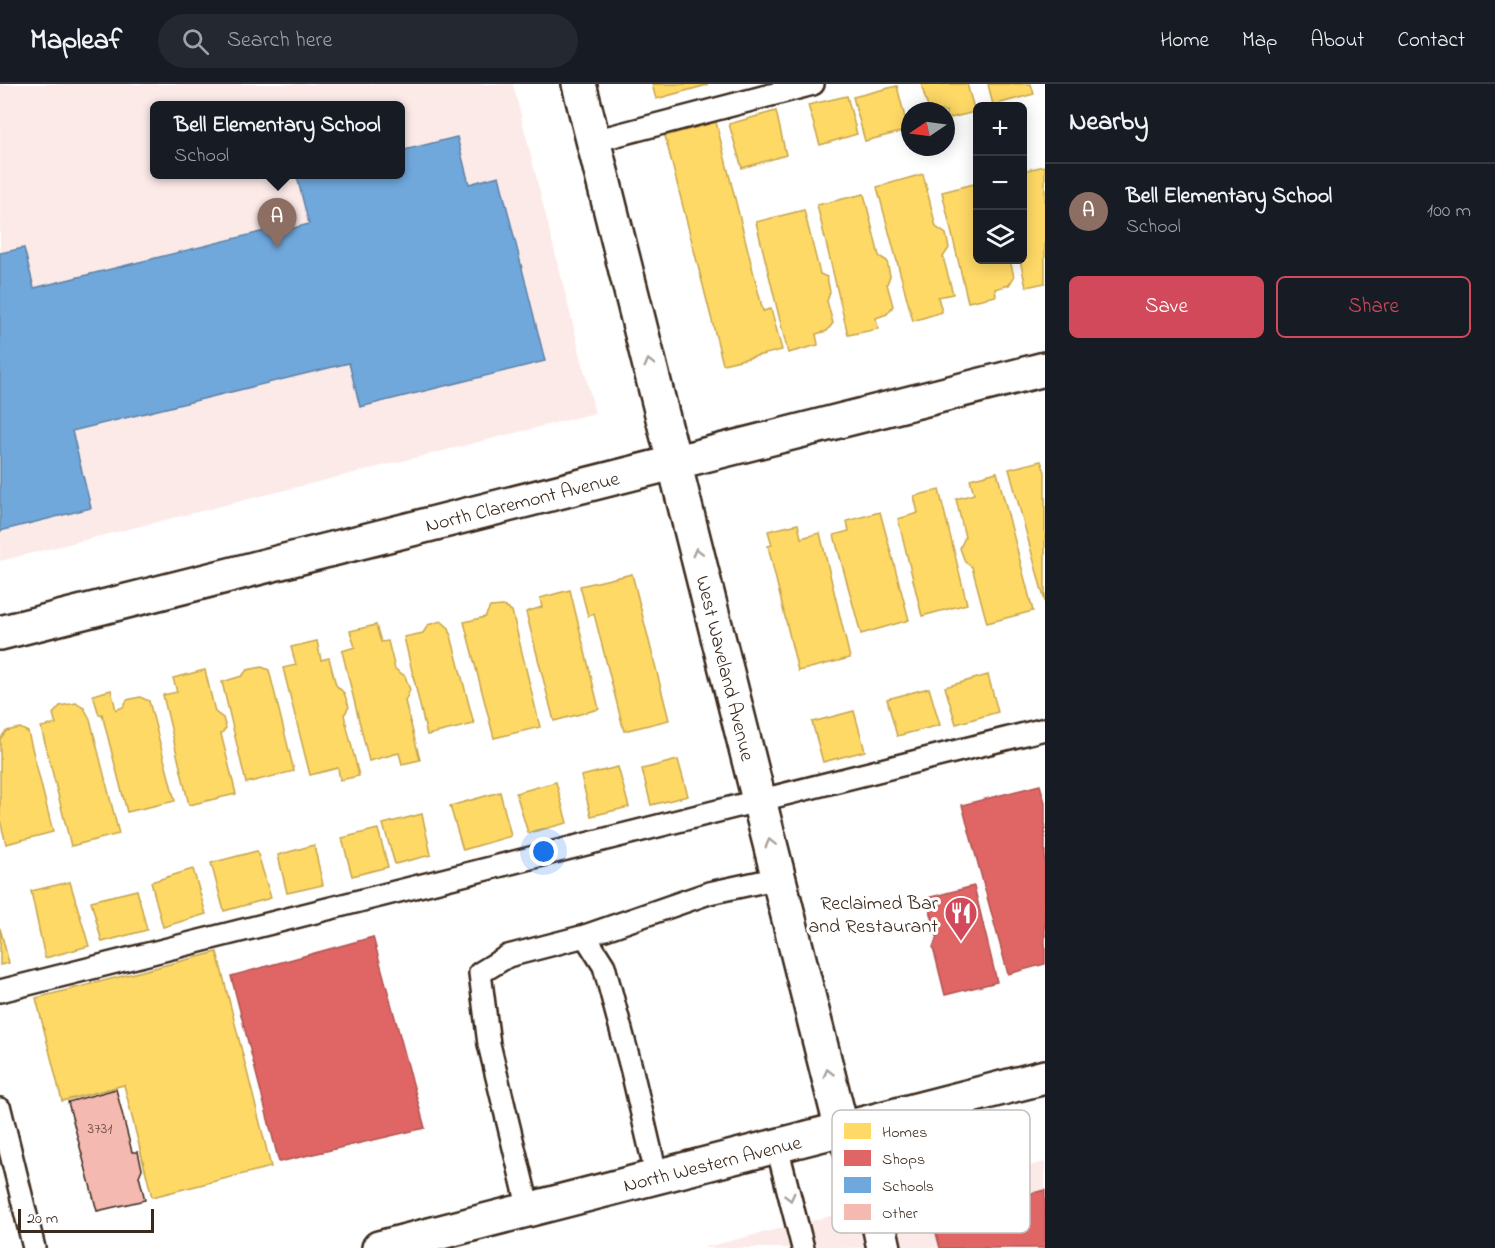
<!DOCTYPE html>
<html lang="en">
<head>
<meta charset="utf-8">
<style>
	:root { --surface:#171b24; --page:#242831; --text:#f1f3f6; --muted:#9ea1a6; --line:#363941; --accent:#d1495b }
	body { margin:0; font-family:"Indie Flower",sans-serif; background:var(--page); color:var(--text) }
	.controls { position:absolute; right:18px; top:18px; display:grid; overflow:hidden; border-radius:9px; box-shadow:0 3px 15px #0003 }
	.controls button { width:54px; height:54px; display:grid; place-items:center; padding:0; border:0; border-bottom:2px solid var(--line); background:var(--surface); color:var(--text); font:30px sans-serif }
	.compass { position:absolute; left:901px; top:18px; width:54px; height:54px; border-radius:50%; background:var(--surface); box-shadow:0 3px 15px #0003; rotate:257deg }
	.scale { position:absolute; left:18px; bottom:15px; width:136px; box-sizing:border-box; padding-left:6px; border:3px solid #3b2a1e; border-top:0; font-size:16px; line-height:21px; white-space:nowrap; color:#3b2a1e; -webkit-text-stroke:4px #fff; paint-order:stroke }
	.you { position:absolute; left:544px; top:768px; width:21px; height:21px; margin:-15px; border:4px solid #fff; border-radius:50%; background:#1a73e8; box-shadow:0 0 0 9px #1a73e833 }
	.badge { display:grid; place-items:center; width:39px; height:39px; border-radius:50%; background:var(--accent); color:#fff; font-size:20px; font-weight:700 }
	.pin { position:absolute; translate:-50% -50px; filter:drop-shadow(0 2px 3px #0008) }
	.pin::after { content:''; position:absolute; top:32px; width:21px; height:18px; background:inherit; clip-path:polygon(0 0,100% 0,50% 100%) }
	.popup { position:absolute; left:150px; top:17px; width:255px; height:78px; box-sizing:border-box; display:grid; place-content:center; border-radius:9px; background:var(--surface); filter:drop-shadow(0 2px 4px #0005); font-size:20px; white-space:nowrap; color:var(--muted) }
	.popup b { font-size:22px; color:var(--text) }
	.popup::after { content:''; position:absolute; left:50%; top:100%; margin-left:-12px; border:12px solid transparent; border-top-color:var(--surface) }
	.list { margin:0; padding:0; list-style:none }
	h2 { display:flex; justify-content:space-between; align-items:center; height:78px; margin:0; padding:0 24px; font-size:26px }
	h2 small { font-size:20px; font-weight:400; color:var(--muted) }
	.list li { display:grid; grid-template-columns:39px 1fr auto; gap:18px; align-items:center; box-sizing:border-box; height:96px; padding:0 24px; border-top:2px solid var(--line) }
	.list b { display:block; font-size:22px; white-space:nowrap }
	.list p { margin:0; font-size:20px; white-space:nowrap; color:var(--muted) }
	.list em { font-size:20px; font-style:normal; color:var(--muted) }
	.actions { display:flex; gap:12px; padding:18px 24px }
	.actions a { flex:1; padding:14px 0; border:2px solid var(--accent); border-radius:9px; text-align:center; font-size:21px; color:var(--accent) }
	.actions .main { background:var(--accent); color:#fff }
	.icon { flex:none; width:33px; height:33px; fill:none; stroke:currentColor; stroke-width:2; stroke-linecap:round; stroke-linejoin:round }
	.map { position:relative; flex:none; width:1045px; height:1164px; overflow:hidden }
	header { display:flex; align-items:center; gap:36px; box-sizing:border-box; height:84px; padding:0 30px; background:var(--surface); border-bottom:2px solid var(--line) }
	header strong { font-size:28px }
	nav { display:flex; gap:33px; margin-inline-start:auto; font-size:21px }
	.search { width:420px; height:54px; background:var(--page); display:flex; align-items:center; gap:15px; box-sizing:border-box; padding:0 21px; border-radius:33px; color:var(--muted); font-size:22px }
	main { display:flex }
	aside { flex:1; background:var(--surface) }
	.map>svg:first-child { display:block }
	.built { fill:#fceae8; fill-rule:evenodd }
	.homes { fill:#ffd966; stroke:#c4a450; stroke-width:1.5 }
	.shops { fill:#e06666; stroke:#ae5450; stroke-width:1.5 }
	.schools { fill:#6fa8dc; stroke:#5f82a3; stroke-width:1.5 }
	.building { fill:#f4b9b1; stroke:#3b2a1e; stroke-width:1.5 }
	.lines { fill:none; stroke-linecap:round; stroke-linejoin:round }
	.service-casing { stroke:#3b2a1e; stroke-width:26 }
	.minor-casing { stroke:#3b2a1e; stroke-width:38 }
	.secondary-casing { stroke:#3b2a1e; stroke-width:38 }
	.service { stroke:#fff; stroke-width:21 }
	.minor { stroke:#fff; stroke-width:33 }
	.secondary { stroke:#fff; stroke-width:33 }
	.oneway { stroke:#a79f9a }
	.labels { text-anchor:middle; stroke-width:6; stroke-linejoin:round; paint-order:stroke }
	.number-label { font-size:16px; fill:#694e43 }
	.street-label { font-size:20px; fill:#3b2a1e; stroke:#fff }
	.poi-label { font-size:20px; fill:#3b2a1e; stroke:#fff; text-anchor:end }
	.key { fill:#fff; stroke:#c4bfbc; stroke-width:1.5 }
	.key-label { font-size:16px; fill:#3b2a1e }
</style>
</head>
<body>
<header>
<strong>Mapleaf</strong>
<div class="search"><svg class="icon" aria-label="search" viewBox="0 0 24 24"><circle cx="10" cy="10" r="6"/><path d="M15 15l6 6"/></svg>Search here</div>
<nav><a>Home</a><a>Map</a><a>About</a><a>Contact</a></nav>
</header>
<main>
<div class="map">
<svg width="1045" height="1164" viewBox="0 0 1045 1164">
	<rect width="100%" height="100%" fill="#fff"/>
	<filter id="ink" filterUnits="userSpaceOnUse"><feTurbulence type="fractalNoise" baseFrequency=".0167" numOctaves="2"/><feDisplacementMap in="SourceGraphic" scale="12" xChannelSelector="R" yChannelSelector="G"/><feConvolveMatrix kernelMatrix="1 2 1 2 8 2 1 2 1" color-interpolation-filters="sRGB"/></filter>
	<g filter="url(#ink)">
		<g class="built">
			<path d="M 0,0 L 513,0 L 595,329 L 0,477 ZM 154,21 L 400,21 L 400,90 L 154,90 Z"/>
			<polygon points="1045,1078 1045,1164 702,1164"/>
		</g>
		<g class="homes">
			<polygon points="652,0 706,0 707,1 656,15"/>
			<polygon points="921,0 967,0 975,28 946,35 946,27 929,27"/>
			<polygon points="988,0 1031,0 1034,10 993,21"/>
			<polygon points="897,2 908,46 865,57 853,13"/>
			<polygon points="847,12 857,50 820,61 808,21"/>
			<polygon points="776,27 786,71 742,84 729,40"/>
			<polygon points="716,38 763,227 771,225 782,266 723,280 665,52"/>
			<polygon points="1045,82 1045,199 1026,203 1020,176 1022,176 1022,87"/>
			<polygon points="923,90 936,143 946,150 949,164 943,173 953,210 938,213 942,228 913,237 877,103"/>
			<polygon points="978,99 978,176 1010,176 1014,193 1009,201 995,205 996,212 968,218 942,108"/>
			<polygon points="864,110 879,172 887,177 890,192 887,200 893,222 887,230 876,234 878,245 848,251 817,121"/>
			<polygon points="804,126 820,190 827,193 830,208 827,217 833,239 827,247 816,250 818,261 788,269 756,138"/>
			<polygon points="1041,377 1045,388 1045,518 1009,385"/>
			<polygon points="997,388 1033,527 987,539 972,483 965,478 960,464 965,453 956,415 974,410 970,395"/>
			<polygon points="939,406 967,520 922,532 898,435 918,429 914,412"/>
			<polygon points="880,428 909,536 861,550 834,451 849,447 847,437"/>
			<polygon points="798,440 801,454 820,449 850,574 798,587 768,462 772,461 768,447"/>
			<polygon points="632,490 669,636 624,647 594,530 588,532 580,502"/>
			<polygon points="570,506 599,625 554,637 526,528 542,523 540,514"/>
			<polygon points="503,522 512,527 540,643 494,654 464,538 485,533 490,523"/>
			<polygon points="441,537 449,544 474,640 427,651 404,553 423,549 428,541"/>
			<polygon points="376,541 381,558 388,557 395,585 405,592 410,606 405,617 420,676 402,680 399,669 369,677 342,567 355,563 350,547"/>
			<polygon points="317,557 321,576 329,574 336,601 344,609 349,623 344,631 359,692 340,696 338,684 310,691 283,584 296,581 291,563"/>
			<polygon points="262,583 269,586 294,687 246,699 222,598 242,592 247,586"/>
			<polygon points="205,586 215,628 223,634 226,644 221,650 236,710 189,721 163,611 177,608 173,594"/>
			<polygon points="988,591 998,628 956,640 945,603"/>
			<polygon points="929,604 940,641 897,652 887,615"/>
			<polygon points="111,606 116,626 123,623 127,616 140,613 149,617 175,717 127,728 102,630 99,631 93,611"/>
			<polygon points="76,619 84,624 90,635 119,750 71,762 41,643 56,640 53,630 60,622"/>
			<polygon points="854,627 865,667 823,678 812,638"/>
			<polygon points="20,644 28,648 53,748 6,760 0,736 0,655 6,647"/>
			<polygon points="678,676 688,712 651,721 642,685"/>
			<polygon points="618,683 629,723 591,732 581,692"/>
			<polygon points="556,698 567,739 528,749 516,709"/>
			<polygon points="500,708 511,752 463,766 450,722"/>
			<polygon points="422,730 431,771 395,780 383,740"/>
			<polygon points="378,745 388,783 352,792 342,754"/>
			<polygon points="314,761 323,801 287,809 278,771"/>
			<polygon points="257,767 271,814 224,827 211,779"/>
			<polygon points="193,785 206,830 163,843 151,798"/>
			<polygon points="70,798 89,862 45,874 31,807"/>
			<polygon points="137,806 147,846 102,858 91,817"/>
			<polygon points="0,844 9,879 0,881"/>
			<polygon points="217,868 271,1083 152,1113 124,1001 62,1017 36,914"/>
		</g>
		<g class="shops">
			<polygon points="1040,701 1045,718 1045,880 1008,890 962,721"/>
			<polygon points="974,802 997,898 945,911 933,863 937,853 927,814"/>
			<polygon points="373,853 425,1044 279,1078 231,892"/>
			<polygon points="1045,1106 1045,1164 940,1164 932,1134"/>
		</g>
		<polygon class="schools" points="457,53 469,100 499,92 545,277 360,323 349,279 72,347 91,424 0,447 0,169 24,164 34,204 281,143 282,147 309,140 297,93 400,90 400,67"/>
		<polygon class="building" points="116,1005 132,1068 138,1068 142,1085 139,1092 145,1116 97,1127 68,1018"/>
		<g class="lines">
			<g class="service-casing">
				<g id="service">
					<polyline points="594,57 813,0"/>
					<polyline points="585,852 709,809 779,794"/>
					<polyline points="0,907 1045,645"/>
					<polyline points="0,1025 34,1164"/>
					<polyline points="777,1063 803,1164"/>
					<polyline points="529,1126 489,960 480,889 508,872 585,852 604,882 632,987 657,1094"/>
				</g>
			</g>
			<g class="minor-casing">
				<g id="minor">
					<polyline points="579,0 842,1046 874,1118 884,1164"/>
					<polyline points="0,549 1045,285"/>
				</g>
			</g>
			<g class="secondary-casing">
				<polyline id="secondary" points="379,1164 1045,993"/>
			</g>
			<use href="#service" class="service"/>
			<use href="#minor" class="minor"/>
			<use href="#secondary" class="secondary"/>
		</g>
		<defs><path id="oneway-chevron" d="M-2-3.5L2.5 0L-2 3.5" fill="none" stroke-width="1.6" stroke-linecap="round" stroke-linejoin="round" transform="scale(1.5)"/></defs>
		<g class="oneway">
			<use href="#oneway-chevron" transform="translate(649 279) rotate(-104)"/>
			<use href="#oneway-chevron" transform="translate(697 468) rotate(-104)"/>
			<use href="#oneway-chevron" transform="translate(770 759) rotate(-104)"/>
			<use href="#oneway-chevron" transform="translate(828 989) rotate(-104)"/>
			<use href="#oneway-chevron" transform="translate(790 1113) rotate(76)"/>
		</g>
	</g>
	<defs>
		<g id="restaurant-pin" transform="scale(1.725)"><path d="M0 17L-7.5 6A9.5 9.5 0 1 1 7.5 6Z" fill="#d1495b" stroke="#fff"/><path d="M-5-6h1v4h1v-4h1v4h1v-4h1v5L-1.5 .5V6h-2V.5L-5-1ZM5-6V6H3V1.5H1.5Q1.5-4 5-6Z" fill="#fff"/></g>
	</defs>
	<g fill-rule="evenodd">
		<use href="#restaurant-pin" x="961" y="829"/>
	</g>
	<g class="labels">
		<g class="number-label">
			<text x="100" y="1049">3731</text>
		</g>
		<g class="street-label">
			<text transform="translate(522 417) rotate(-14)" y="7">North Claremont Avenue</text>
			<text transform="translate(726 584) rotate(76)" y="7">West Waveland Avenue</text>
			<text transform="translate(712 1079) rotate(-14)" y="7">North Western Avenue</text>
		</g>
		<g class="poi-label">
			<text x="938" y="825">Reclaimed Bar<tspan x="938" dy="23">and Restaurant</tspan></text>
		</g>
	</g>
	<rect x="832" y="1026" width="198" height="123" rx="9" class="key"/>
	<rect x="844" y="1039" width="27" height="16" fill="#ffd966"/>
	<rect x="844" y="1066" width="27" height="16" fill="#e06666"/>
	<rect x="844" y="1093" width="27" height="16" fill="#6fa8dc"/>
	<rect x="844" y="1120" width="27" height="16" fill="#f4b9b1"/>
	<g class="key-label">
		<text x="882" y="1053">Homes</text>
		<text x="882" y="1080">Shops</text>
		<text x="882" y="1107">Schools</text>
		<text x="882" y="1134">Other</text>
	</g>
</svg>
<div class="controls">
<button>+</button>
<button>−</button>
<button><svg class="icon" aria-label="layers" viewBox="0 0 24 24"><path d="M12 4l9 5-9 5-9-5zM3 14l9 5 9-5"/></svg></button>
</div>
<svg class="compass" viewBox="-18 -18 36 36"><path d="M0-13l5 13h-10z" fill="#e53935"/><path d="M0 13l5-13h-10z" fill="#9ea1a6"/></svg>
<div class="scale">20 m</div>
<div class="you"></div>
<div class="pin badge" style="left:277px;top:164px;background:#8d6e63">A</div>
<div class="popup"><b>Bell Elementary School</b>School</div>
</div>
<aside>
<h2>Nearby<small></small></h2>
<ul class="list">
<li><span class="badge" style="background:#8d6e63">A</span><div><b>Bell Elementary School</b><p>School</p></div><em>100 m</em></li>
</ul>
<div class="actions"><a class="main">Save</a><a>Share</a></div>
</aside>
</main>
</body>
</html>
